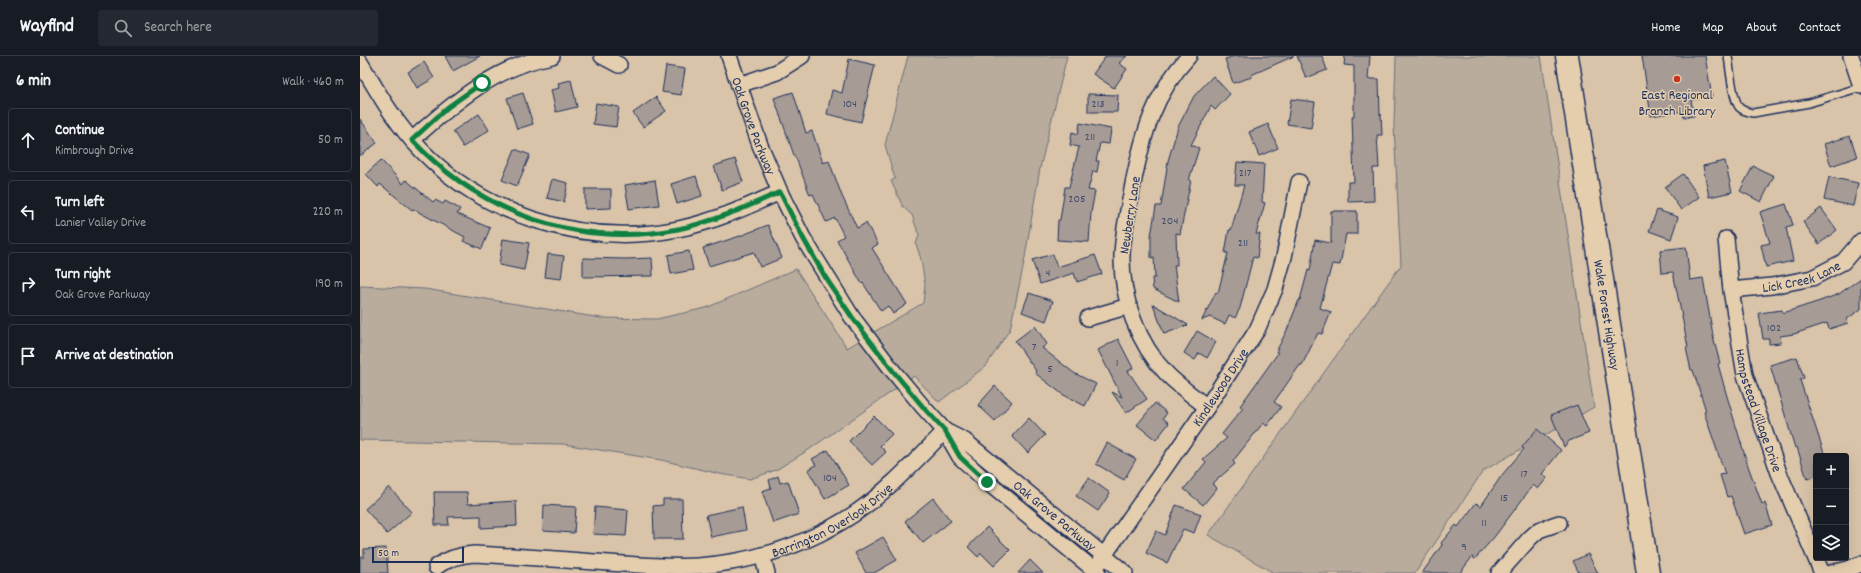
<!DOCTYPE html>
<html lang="en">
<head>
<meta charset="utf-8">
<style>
	:root { --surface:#171b24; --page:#242831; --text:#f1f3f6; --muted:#9ea1a6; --line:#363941 }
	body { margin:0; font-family:Dekko,sans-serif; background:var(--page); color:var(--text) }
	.controls { position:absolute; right:12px; bottom:12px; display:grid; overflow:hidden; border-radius:4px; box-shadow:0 4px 16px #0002 }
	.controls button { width:36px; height:36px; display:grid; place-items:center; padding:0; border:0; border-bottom:1px solid var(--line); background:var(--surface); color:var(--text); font:20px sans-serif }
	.scale { position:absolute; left:12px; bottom:10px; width:92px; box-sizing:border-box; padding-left:4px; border:2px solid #1b2f5e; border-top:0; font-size:11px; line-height:14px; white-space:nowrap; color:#1b2f5e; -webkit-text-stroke:3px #e5ceae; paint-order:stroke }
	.stop { position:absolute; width:12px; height:12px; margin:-9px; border:3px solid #0b8043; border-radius:50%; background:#fff }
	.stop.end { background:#0b8043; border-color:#fff; box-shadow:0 1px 4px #0008 }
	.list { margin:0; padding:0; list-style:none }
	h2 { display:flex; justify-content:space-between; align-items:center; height:52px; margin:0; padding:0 16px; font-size:17px }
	h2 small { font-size:13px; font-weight:400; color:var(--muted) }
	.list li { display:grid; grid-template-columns:26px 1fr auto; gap:12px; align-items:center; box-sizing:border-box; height:64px; margin:0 8px 8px; padding:0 8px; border:1px solid var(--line); border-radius:4px }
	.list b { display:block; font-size:15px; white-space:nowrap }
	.list p { margin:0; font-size:13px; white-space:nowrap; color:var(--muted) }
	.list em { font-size:13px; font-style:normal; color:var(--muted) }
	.icon { flex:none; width:22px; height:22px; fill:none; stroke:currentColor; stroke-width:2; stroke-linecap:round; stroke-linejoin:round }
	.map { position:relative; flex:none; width:1501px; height:517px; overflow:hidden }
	header { display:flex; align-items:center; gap:24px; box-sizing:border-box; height:56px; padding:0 20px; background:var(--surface); border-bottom:1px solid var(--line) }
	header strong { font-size:19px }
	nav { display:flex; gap:22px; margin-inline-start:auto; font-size:14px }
	.search { width:280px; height:36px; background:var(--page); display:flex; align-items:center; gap:10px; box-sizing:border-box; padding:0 14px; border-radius:4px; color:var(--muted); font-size:15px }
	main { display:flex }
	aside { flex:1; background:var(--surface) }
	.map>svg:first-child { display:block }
	.green { fill:#b9ac9c; stroke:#6a6e7d }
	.building { fill:#a79c95; stroke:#1b2f5e }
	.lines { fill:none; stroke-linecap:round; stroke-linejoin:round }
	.lane-casing { stroke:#1b2f5e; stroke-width:10 }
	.street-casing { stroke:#1b2f5e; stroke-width:18 }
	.highway-casing { stroke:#1b2f5e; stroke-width:25 }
	.lane { stroke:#e5ceae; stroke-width:7 }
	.street { stroke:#e5ceae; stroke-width:15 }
	.highway { stroke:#e5ceae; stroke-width:22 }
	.route { stroke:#0b8043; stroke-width:5 }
	.poi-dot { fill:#c8321e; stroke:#e5ceae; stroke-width:1.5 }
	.labels { text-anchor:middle; stroke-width:3; stroke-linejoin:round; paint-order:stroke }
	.number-label { font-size:12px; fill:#3e4a6c }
	.poi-label { font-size:14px; fill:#1b2f5e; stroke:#e5ceae }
	.street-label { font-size:14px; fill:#1b2f5e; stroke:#e5ceae }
</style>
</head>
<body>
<header>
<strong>Wayfind</strong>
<div class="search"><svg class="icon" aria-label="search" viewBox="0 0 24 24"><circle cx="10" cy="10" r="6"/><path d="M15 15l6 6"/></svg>Search here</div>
<nav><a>Home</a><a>Map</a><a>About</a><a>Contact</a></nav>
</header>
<main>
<aside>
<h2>6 min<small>Walk · 460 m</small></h2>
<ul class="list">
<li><svg class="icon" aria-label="ahead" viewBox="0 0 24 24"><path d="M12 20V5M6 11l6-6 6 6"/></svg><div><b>Continue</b><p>Kimbrough Drive</p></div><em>50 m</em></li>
<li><svg class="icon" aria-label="left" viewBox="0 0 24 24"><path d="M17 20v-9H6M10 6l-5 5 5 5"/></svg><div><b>Turn left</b><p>Lanier Valley Drive</p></div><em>220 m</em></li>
<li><svg class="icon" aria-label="right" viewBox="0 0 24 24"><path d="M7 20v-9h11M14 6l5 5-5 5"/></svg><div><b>Turn right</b><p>Oak Grove Parkway</p></div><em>190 m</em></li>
<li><svg class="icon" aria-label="arrive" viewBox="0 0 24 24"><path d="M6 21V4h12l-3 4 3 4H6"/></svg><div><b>Arrive at destination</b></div></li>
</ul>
</aside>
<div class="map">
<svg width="1501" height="517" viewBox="0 0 1501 517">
	<rect width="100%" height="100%" fill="#d9c4a9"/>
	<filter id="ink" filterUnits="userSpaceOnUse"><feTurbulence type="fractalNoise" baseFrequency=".025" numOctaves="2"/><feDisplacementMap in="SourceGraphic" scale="8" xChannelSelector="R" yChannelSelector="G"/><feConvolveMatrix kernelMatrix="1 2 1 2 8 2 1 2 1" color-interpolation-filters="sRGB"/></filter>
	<g filter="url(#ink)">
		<g class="green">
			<polygon points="548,0 707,0 680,112 664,207 650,273 626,310 579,346 554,320 450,393 416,414 390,423 360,418 301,404 203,388 0,384 0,230 65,233 241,262 297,263 346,252 436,213 487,292 563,247 565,229 561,203 556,188 559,179 552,159 543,151 531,125 535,123 525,89"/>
			<polygon points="1036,0 1181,0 1234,351 1123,415 1055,517 914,517 848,479 1041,209 1034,70"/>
		</g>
		<g class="building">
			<polygon points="85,0 120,0 93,15"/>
			<polygon points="746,0 767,0 759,7 767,13 754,32 733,18"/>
			<polygon points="875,0 934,0 891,19 892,21 873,27 865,3"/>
			<polygon points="937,0 962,0 967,14 946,22"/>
			<polygon points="985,0 1010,0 1008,23 1019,23 1020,59 1021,58 1022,79 1017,79 1019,112 1013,112 1014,145 988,146 988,126 994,126 992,60 994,60 994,10 984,9"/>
			<polygon points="1282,0 1345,0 1352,41 1331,44 1334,60 1324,61 1323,55 1291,60"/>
			<polygon points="489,3 515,9 501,66 467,58 472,34 482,37"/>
			<polygon points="64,6 74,22 57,32 48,16"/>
			<polygon points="306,10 325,13 321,39 302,36"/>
			<polygon points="853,20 870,38 855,54 851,50 831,89 839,92 829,124 831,124 820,178 816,177 817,209 814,209 819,246 793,233 792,222 795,222 794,201 791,202 791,180 796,150 801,150 808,105 818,71 834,40"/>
			<polygon points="211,24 217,51 196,56 191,34 199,32 198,27"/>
			<polygon points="433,36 446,77 452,75 463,107 469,105 482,140 497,172 506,167 518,188 512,192 547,248 533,258 528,250 521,255 503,227 502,228 477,184 484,180 475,162 466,166 453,138 450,139 436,102 435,102 414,42"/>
			<polygon points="163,37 173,68 157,73 147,42"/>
			<polygon points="728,38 758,39 757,56 728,56"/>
			<polygon points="296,41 306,55 283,71 273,57"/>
			<polygon points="931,43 955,46 951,72 927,68"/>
			<polygon points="236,47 259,51 256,71 233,68"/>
			<polygon points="119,58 129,74 103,91 93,75"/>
			<polygon points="0,63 17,87 0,100"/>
			<polygon points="720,67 751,73 749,88 740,87 736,105 739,105 737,116 733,115 728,134 735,135 731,157 729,186 697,184 698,164 700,164 705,131 709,131 719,91 710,89 712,76 718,78"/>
			<polygon points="908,68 918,92 899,100 889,76"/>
			<polygon points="1490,80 1497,101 1471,110 1464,88"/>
			<polygon points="155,93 170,99 157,130 142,124"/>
			<polygon points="375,103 383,126 362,134 354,110"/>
			<polygon points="21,104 43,128 46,124 73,146 75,144 83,148 85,145 100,153 97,158 130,172 122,193 103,185 105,181 53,153 52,154 20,128 18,131 6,118"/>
			<polygon points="1365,105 1372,136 1349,141 1343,110"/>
			<polygon points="877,106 904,108 902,146 905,147 896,178 900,178 897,202 893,201 880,252 875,262 869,259 865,268 850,261 842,264 856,236 858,237 868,197 865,197 869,174 871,174 884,129 875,129"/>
			<polygon points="1393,110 1414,120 1401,146 1380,135"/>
			<polygon points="1323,118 1339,141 1321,154 1305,131"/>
			<polygon points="336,120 342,140 317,148 311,128"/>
			<polygon points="1469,121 1498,127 1493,150 1464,144"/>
			<polygon points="192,123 208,127 204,146 187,142"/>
			<polygon points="295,124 299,149 269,153 265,129"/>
			<polygon points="225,133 251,133 251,152 225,153"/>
			<polygon points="1426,148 1433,169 1426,171 1433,205 1406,211 1401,189 1410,187 1400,156"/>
			<polygon points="1461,152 1477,174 1459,188 1443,166"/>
			<polygon points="1297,154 1318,161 1311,183 1289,175"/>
			<polygon points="971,155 997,155 997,178 986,178 980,209 972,208 960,252 971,256 962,278 958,277 942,309 940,309 914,346 921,351 907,370 903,367 873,405 875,408 852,428 857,432 843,449 824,433 846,406 843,403 867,382 862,378 883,352 880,350 918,297 916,296 927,274 939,244 940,244 948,214 950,215 955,184 971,187"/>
			<polygon points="408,169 422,202 400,211 394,196 349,210 343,192 380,180"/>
			<polygon points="143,183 169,187 164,214 139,209"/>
			<polygon points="1326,191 1330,224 1343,222 1354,285 1360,307 1358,308 1366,337 1388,410 1402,448 1405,447 1412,469 1384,478 1371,440 1367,441 1360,419 1365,418 1344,356 1346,355 1333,314 1331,314 1326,292 1328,291 1313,216 1302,217 1300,194"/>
			<polygon points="329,195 333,214 311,218 308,199"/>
			<polygon points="188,198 204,200 201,223 185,221"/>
			<polygon points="693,198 697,211 735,199 742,218 717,226 714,217 680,228 672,204"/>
			<polygon points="223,202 266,203 292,202 293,220 223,221"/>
			<polygon points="1501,222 1501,253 1487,263 1488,267 1469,273 1467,267 1434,278 1420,280 1421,287 1409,288 1409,283 1403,283 1399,257 1422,254 1423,257 1460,245 1479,238"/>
			<polygon points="669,237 693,245 686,265 662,256"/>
			<polygon points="793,248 828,269 804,278"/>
			<polygon points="675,270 687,288 682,292 714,317 736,328 725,350 702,338 675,317 676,315 655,285"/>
			<polygon points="837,275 856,286 847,302 839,297 835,304 824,297"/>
			<polygon points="758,283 773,312 768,315 787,343 766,357 752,336 762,341 738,294"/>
			<polygon points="1437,301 1444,322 1440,324 1465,400 1456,400 1456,420 1447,423 1437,391 1435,392 1410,309"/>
			<polygon points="635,330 652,346 635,365 618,349"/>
			<polygon points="795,347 807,357 803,362 809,367 796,384 777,369"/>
			<polygon points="1217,349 1229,377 1209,385 1204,391 1191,359"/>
			<polygon points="514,360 532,378 520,390 526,396 512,409 489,385"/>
			<polygon points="669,362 685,379 668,397 652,380"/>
			<polygon points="1177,373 1201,394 1182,418 1187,422 1178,433 1173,429 1135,480 1115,503 1112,501 1100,517 1062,517 1082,489 1081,487 1096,469 1098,471 1116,447 1121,450 1142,419 1164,393 1162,391"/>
			<polygon points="747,387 776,403 764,424 736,408"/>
			<polygon points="468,394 489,429 465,443 448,414 456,409 452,403"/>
			<polygon points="418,420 420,427 428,425 439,458 413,467 402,435 411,432 409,424"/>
			<polygon points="729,422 750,437 738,455 716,440"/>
			<polygon points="29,431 52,456 27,478 5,453"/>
			<polygon points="74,436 107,436 108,448 156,445 157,470 121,472 121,460 88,461 89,469 75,469"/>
			<polygon points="573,442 591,465 563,487 545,465"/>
			<polygon points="303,443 322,443 323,483 294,483 293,450 303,449"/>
			<polygon points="184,449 216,451 214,477 183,475"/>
			<polygon points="816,449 841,458 834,477 823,473 807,507 786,497 796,475 805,479"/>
			<polygon points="235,451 268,454 266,480 233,478"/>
			<polygon points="382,451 386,474 351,481 346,459"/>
			<polygon points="627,471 650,494 634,510 621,497 618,501 608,491"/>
			<polygon points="523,481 537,504 514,517 506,517 495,497"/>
			<polygon points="26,492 28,517 0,517 0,501 4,501 4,493"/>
			<polygon points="1228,498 1238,517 1219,517 1213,505"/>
			<polygon points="670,504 683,517 658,517"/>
		</g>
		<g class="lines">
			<g class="lane-casing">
				<path id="lane" d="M 1368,0 C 1370,12 1372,41 1379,51 C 1382,55 1388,56 1393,57 L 1449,47 L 1501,31"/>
			</g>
			<g class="street-casing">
				<g id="street">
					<polyline points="242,0 259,9"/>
					<path id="s1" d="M 369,0 L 400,89 L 420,136 L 443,182 L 492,261 L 533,315 L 564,352 L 585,375 L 600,401 L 627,426 L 738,517"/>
					<path d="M 829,0 C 794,38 783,78 773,128 C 769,151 763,175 762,199 C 761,242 778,288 807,318 C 819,330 834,341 847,351"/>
					<polyline points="1491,0 1501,30"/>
					<path d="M 0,6 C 16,33 31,60 52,84 C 116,158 222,192 318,173 C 353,166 387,151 420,136"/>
					<polyline points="379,29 417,16 442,0"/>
					<path d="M 52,84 C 93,47 136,10 192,0"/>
					<path id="s2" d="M 1366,183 L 1371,234 L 1385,319 L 1419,417 L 1462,517"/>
					<path id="s3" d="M 1371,234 L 1412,230 L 1452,222 L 1483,206 L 1501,185"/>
					<polyline points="728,262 769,250"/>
					<path id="s4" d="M 585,375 L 605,385 L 765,517"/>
					<polyline points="402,499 407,517"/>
					<path id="s5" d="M 76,511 C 88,502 100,499 114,498 C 154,500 195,503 235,506 C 269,508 304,512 338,510 C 393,506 447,489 494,458 C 528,435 556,404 585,375"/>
					<path id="s6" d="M 734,514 L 847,351 L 897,274 L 915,233 L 924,201 L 939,126"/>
					<polyline points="1139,517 1170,482 1179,474 1199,467"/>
					<polyline points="1471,517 1488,513 1501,508"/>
				</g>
			</g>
			<g class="highway-casing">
				<g id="highway">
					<path id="s7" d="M 1207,0 L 1288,517"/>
				</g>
			</g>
			<use href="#lane" class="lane"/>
			<use href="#street" class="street"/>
			<use href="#highway" class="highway"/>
		</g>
	</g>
	<g class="lines" filter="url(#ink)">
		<path class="route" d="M 122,27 L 88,51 L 52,84 C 121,157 218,193 318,173 C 353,166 387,151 420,136 L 443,182 L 467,224 L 492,261 L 533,315 L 564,352 L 585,375 L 600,401 L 627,426"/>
	</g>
	<circle class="poi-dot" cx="1317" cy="23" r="4"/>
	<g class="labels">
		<g class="number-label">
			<text x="490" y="51">104</text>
			<text x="738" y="51">213</text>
			<text x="730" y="84">211</text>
			<text x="885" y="120">217</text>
			<text x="717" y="146">205</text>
			<text x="810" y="168">204</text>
			<text x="883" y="190">211</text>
			<text x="688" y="220">4</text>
			<text x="1414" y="275">102</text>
			<text x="674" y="294">7</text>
			<text x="757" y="310">1</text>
			<text x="690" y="316">5</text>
			<text x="1164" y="421">17</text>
			<text x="470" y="425">104</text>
			<text x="1144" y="445">15</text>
			<text x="1124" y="470">11</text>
			<text x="1104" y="494">9</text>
		</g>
		<g class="poi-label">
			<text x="1317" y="43">East Regional<tspan x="1317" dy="16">Branch Library</tspan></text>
		</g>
		<g class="street-label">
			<text dy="5" stroke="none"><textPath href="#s1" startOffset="74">Oak Grove Parkway</textPath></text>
			<text transform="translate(769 159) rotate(-81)" y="5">Newberry Lane</text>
			<text dy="5" stroke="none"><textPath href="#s3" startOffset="72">Lick Creek Lane</textPath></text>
			<text dy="5" stroke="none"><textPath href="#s7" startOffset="262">Wake Forest Highway</textPath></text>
			<text dy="5" stroke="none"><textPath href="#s6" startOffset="222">Kindlewood Drive</textPath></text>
			<text dy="5" stroke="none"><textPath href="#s2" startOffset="175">Hampstead Village Drive</textPath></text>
			<text dy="5" stroke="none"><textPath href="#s4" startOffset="139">Oak Grove Parkway</textPath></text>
			<text dy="5" stroke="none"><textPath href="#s5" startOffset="409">Barrington Overlook Drive</textPath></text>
		</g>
	</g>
</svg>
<div class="controls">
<button>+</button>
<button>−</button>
<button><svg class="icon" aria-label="layers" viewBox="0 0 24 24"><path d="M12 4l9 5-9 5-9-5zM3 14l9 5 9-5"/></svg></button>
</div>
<div class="scale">50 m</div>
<div class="stop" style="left:122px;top:27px"></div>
<div class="stop end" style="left:627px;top:426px"></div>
</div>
</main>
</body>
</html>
